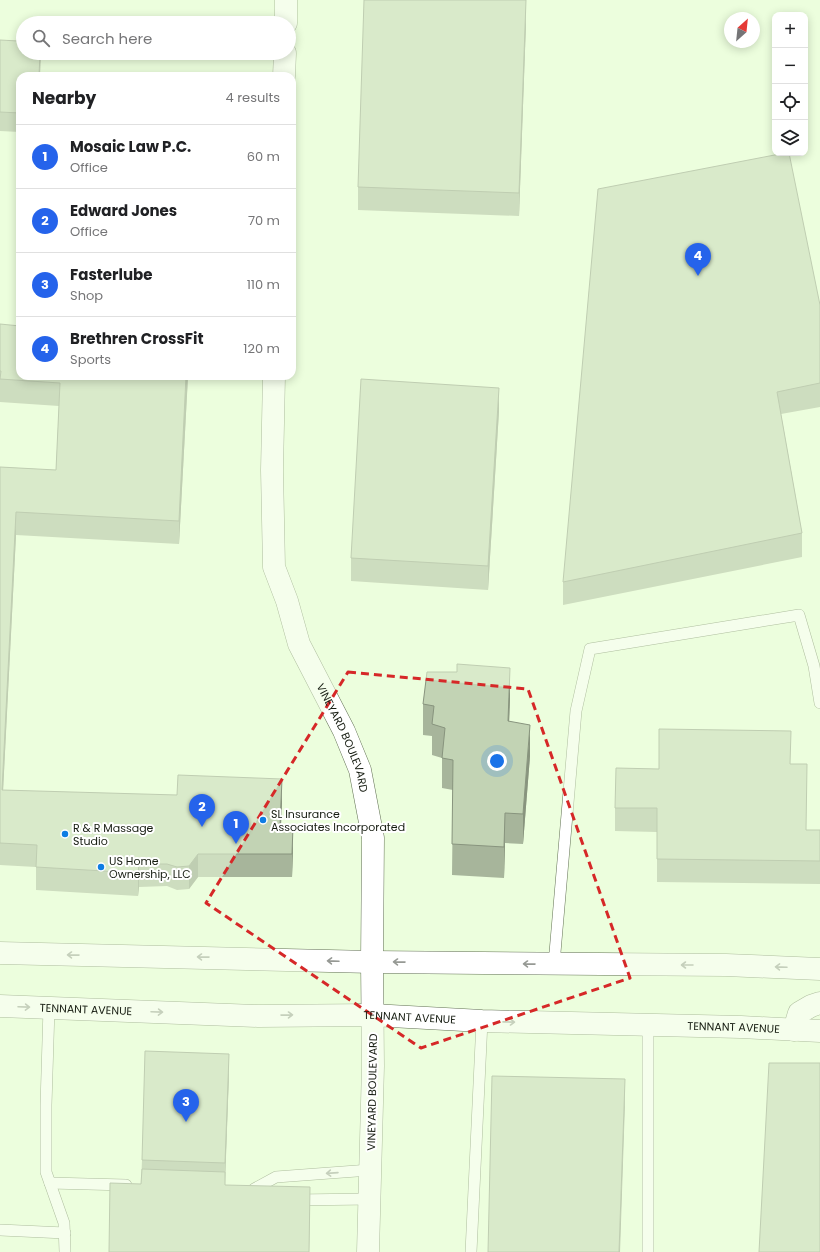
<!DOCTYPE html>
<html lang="en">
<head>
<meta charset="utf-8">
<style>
	:root { --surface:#fff; --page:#f2f2f2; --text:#202124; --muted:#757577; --line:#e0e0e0; --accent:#2563eb }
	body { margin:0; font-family:Poppins,sans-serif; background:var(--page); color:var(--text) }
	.controls { position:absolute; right:12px; top:12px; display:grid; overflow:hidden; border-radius:8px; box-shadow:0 2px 10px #0003 }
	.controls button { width:36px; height:36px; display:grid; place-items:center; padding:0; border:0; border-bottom:1px solid var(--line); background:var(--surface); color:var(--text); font:20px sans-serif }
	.compass { position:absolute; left:724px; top:12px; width:36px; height:36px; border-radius:50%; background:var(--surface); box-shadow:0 2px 10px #0003; rotate:27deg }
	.you { position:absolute; left:497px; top:761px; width:14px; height:14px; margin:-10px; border:3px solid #fff; border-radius:50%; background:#1a73e8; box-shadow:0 0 0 6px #1a73e833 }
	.badge { display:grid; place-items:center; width:26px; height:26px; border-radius:50%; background:var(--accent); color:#fff; font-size:13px; font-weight:700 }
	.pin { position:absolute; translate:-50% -33px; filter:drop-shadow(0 1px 2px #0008) }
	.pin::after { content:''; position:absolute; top:21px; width:14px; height:12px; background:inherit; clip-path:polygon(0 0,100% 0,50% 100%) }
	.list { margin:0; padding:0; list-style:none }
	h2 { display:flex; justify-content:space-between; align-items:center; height:52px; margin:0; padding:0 16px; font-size:17px }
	h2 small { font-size:13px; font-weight:400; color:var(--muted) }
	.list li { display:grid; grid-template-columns:26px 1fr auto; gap:12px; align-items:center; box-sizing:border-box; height:64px; padding:0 16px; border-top:1px solid var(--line) }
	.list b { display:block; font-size:15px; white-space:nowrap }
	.list p { margin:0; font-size:13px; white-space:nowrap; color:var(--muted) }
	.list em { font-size:13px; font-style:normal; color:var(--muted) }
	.icon { flex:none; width:22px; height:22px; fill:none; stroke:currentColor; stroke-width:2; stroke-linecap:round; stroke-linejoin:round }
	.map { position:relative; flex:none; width:820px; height:1252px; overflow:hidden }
	.search { position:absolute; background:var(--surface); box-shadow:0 2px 10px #0003; left:16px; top:16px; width:280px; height:44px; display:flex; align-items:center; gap:10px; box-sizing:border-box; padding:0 14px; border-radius:22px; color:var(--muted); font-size:15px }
	.panel { position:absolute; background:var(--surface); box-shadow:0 2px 10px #0003; left:16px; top:72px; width:280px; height:308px; border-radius:12px }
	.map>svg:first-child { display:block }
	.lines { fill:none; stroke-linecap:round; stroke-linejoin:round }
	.service-casing { stroke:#637255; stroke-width:12 }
	.tertiary-casing { stroke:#637255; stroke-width:23 }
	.secondary-casing { stroke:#637255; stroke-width:23 }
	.service { stroke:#fff; stroke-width:11 }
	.tertiary { stroke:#fff; stroke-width:22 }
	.secondary { stroke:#fff; stroke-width:22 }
	.wall { fill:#a7b59b }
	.shaded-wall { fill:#88947e }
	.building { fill:#c2d3b4; stroke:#88947e }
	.oneway { stroke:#969994 }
	.marked { fill:none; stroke:#d62828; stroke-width:3; stroke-dasharray:8 5; stroke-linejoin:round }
	.poi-dot { fill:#0e7de4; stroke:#fff; stroke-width:1.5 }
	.labels { text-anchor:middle; stroke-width:4; stroke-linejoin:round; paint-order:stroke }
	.street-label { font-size:11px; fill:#161c11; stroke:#fff }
	.poi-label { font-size:11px; fill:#161c11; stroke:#fff; text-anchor:start }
</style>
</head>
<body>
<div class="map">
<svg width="820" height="1252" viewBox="0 0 820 1252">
	<rect width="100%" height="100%" fill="#ecfedd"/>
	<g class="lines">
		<g class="service-casing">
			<g id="service">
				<polyline points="554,964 576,711 590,649 799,615 814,666 820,703"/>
				<polyline points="49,1008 46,1105 46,1172 64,1223 65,1252"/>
				<polyline points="648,1025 648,1252"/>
				<polyline points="50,1183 126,1185"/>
				<polyline points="254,1189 276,1177 370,1170"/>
				<polyline points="294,1200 370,1199"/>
				<polyline points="0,1230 65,1233"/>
				<polyline points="471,1252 482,1021"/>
			</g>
		</g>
		<g class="tertiary-casing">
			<g id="tertiary">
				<polyline points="286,23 286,0"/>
				<polyline points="284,76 285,53"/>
				<path id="s1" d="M 274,376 L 272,470 L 274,567 L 287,601 L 299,644 L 344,731 L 360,770 L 373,838 L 372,962 L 373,1066 L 368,1252"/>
			</g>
		</g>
		<g class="secondary-casing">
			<g id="secondary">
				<polyline points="0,953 372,962 726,965 820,969"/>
				<path id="s2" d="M 0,1006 L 258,1016 L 372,1015 L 482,1021 L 741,1027 L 820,1031"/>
				<polyline points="794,1030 799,1013 811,1006 820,1003"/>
			</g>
		</g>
		<use href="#service" class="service"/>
		<use href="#tertiary" class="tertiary"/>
		<use href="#secondary" class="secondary"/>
	</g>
	<g class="wall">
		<polygon points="526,23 519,216 358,210 358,187"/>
		<polygon points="0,40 41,53 20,76 20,132 0,131"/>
		<polygon points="820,305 820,407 781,414 802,533 802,557 563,605 563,582"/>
		<polygon points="0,324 188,376 179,544 16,535 3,790 282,801 281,825 293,848 292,877 198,877 189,889 177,890 167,886 139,887 138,896 36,890 36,867 0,865 0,467 56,470 59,406 0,402"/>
		<polygon points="499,411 488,590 351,581 351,558"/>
		<polygon points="510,698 509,721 530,756 523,844 505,843 504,878 452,875 453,790 442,788 442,758 432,755 432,736 423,735 423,704"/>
		<polygon points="791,764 806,830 820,830 820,884 657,882 657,832 615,831 615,808"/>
		<polygon points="229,1073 225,1185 310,1210 309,1252 109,1252 141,1184 142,1160"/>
	</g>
	<g class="shaded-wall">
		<polygon points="526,0 526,23 519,216 519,193"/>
		<polygon points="40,53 41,53 40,76 39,76"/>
		<polygon points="186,376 188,376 179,544 179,521"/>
		<polygon points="499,388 499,411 488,590 488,566"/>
		<polygon points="16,512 16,535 2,812 2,790"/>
		<polygon points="510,668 510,698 508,752 508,721"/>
		<polygon points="530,725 530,756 523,844 523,814"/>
		<polygon points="282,779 282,801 280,848 280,825"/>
		<polygon points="505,813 505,843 504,878 504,847"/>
		<polygon points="293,826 293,848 292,877 292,854"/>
		<polygon points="198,854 198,877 189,889 189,866"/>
		<polygon points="139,864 139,887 138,896 138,873"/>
		<polygon points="229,1054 229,1073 225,1181 225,1163"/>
		<polygon points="625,1079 625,1102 620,1252 619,1252"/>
	</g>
	<g class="building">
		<polygon points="364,0 526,0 519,193 358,187"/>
		<polygon points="19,34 23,35 23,53 40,53 39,76 20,76 20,113 0,112 0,40 18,41"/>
		<polygon points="785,153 789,153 820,305 820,383 777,392 802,533 563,582 598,189"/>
		<polygon points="0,324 20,326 20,376 186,376 179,521 16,512 2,790 177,795 178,775 282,779 280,825 293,826 292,854 198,854 189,866 177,867 167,864 139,864 138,873 36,867 37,845 0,843 0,467 56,470 60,383 0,379 1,371 0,371"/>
		<polygon points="361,379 499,388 488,566 351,558"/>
		<polygon points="457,664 510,668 508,721 530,725 523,814 505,813 504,847 452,844 453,760 442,758 445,728 432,724 434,706 423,704 427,672 457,672"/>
		<polygon points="659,729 791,731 790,764 807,764 806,830 820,830 820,861 657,859 657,808 615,808 616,768 659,769"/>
		<polygon points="145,1051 229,1054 225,1163 142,1160"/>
		<polygon points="769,1063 820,1063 820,1252 759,1252"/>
		<polygon points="492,1076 625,1079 619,1252 488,1252"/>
		<polygon points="142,1169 225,1172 225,1185 310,1187 309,1252 109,1252 110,1183 141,1184"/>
	</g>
	<defs><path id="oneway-shaft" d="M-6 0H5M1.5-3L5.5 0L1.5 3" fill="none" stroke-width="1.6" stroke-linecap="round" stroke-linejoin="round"/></defs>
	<g class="oneway">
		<use href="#oneway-shaft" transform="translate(73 955) rotate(-179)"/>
		<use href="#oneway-shaft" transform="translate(203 957) rotate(-179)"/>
		<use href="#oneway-shaft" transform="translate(333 961) rotate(-178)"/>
		<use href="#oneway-shaft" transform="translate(399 962) rotate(-179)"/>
		<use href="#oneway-shaft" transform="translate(529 964) rotate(-179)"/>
		<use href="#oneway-shaft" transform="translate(687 965) rotate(-180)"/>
		<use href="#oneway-shaft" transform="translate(781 967) rotate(-178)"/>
		<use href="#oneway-shaft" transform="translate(24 1007) rotate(2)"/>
		<use href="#oneway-shaft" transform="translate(157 1012) rotate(2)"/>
		<use href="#oneway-shaft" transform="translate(287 1015) rotate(-1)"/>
		<use href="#oneway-shaft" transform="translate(509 1022) rotate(1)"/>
		<use href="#oneway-shaft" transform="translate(332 1173) rotate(176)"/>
	</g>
	<path d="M0 0H820V1252H0ZM 348,672 L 528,689 L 630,978 L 421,1048 L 206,903 Z" fill="#ecfedd" fill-opacity=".55" fill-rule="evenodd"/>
	<path class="marked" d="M 348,672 L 528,689 L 630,978 L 421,1048 L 206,903 Z"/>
	<g class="poi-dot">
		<circle cx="263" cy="820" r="4"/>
		<circle cx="65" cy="834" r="4"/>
		<circle cx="101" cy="867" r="4"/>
	</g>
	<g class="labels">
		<g class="street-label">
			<text dy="4" stroke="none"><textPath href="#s1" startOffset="376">VINEYARD BOULEVARD</textPath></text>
			<text dy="4" stroke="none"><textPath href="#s2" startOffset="86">TENNANT AVENUE</textPath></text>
			<text dy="4" stroke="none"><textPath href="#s2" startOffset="410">TENNANT AVENUE</textPath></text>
			<text dy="4" stroke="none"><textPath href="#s2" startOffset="734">TENNANT AVENUE</textPath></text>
			<text transform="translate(372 1092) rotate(-89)" y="4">VINEYARD BOULEVARD</text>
		</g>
		<g class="poi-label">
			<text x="271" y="818">SL Insurance<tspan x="271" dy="13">Associates Incorporated</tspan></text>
			<text x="73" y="832">R &amp; R Massage<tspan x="73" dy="13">Studio</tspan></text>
			<text x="109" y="865">US Home<tspan x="109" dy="13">Ownership, LLC</tspan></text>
		</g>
	</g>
</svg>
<div class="controls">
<button>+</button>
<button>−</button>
<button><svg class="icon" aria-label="locate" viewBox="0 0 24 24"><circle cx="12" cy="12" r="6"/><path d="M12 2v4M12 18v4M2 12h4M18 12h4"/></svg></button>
<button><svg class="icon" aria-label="layers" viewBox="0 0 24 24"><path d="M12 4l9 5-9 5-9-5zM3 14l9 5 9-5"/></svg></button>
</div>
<svg class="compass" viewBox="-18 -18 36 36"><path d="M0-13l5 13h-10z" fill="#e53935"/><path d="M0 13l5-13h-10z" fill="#757577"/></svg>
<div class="you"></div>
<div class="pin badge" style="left:236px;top:844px">1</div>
<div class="pin badge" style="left:202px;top:827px">2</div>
<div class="pin badge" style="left:186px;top:1122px">3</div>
<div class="pin badge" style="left:698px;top:276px">4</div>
<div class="search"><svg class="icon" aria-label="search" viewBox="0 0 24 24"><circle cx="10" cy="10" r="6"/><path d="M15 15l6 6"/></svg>Search here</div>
<section class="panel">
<h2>Nearby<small>4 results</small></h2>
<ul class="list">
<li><span class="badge">1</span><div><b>Mosaic Law P.C.</b><p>Office</p></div><em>60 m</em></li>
<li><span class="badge">2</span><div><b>Edward Jones</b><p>Office</p></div><em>70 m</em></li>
<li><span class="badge">3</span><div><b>Fasterlube</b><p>Shop</p></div><em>110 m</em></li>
<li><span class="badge">4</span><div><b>Brethren CrossFit</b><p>Sports</p></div><em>120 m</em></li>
</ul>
</section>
</div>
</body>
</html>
